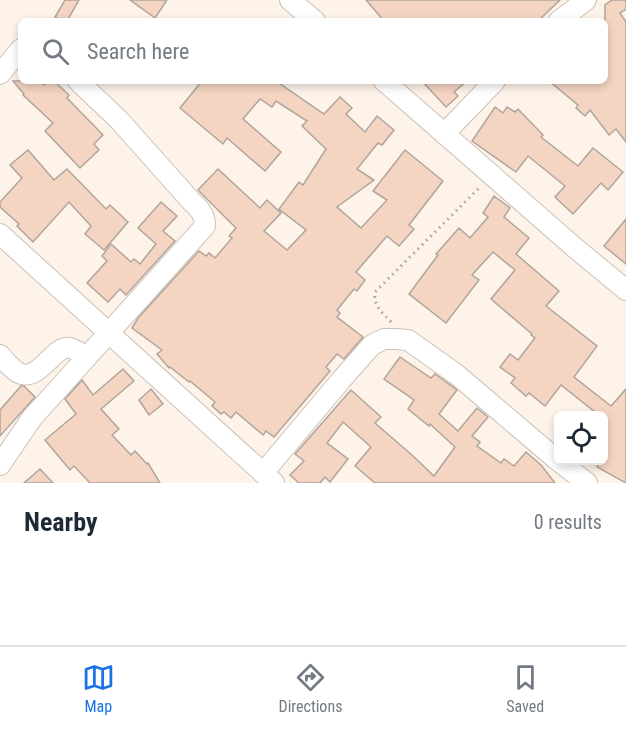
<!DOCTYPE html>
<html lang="en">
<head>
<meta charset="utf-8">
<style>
	:root { --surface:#fff; --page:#f2f2f3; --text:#1f2937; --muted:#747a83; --line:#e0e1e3; --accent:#1a73e8 }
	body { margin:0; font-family:"Roboto Condensed",sans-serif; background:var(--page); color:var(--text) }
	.controls { position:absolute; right:18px; bottom:18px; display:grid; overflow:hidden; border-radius:9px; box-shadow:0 3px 9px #0003 }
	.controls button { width:54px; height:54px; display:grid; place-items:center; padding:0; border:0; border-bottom:2px solid var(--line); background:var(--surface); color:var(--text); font:30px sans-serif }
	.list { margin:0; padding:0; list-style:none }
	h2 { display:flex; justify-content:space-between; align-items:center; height:78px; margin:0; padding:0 24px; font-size:26px }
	h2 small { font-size:20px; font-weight:400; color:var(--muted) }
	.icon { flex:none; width:33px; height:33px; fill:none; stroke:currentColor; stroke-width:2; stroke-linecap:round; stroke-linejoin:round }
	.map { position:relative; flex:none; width:626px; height:483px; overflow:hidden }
	.search { position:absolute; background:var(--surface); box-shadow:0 3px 9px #0003; left:18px; right:18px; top:18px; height:66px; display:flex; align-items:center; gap:15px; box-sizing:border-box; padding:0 21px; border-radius:9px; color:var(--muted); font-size:22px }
	.sheet { height:162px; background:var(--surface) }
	nav { display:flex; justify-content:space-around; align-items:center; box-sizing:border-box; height:84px; border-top:2px solid var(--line); background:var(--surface); font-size:16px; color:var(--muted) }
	nav a { display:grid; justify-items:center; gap:3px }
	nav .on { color:var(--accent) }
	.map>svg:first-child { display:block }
	.building { fill:#f4d5c2; stroke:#b0a49d; stroke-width:1.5 }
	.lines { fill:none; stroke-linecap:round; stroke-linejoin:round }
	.minor-casing { stroke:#ccc1b8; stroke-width:22 }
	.path { stroke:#a8a098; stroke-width:3; stroke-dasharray:1.5 4.5; stroke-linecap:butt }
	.minor { stroke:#fff; stroke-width:20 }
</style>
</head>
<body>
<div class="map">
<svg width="626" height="483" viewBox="0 0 626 483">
	<rect width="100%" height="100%" fill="#fef3e9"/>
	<g class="building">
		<polygon points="65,0 79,0 67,21 62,21 55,17"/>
		<polygon points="130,0 167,0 155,18"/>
		<polygon points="366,0 560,0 538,21 384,21"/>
		<polygon points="612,0 626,0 626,9 620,13 626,22 626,142 616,129 609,135 590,110 585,116 576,108 578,105 549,81 605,81 605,5"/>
		<polygon points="13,81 39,81 44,85 47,81 54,81 69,95 67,98 103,135 94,144 99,150 80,168 45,131 53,123 23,95 24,94"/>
		<polygon points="202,81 276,81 324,114 340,97 352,108 346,114 365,132 377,116 394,130 382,145 378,143 357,169 374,180 337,207 361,228 387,200 373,191 405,150 443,181 409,225 414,229 399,246 387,236 356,272 365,280 357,291 354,289 337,310 340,313 337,317 363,337 344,359 337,354 326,367 330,371 274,437 266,431 263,435 236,412 231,418 224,412 221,414 212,406 215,402 190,381 189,382 170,367 169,368 157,354 162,350 132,328 138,318 199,251 206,256 209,253 215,258 232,238 229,236 236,228 198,190 218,169 260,208 267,200 281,213 264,231 287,250 306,230 279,209 299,182 303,185 326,149 302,126 307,121 276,101 272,107 260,99 243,119 281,152 265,171 227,138 223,144 180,108"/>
		<polygon points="422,81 467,81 454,92 458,96 446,107"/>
		<polygon points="495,107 503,113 507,107 515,112 518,109 543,135 541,137 578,166 593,148 623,172 608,190 601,183 573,214 555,197 565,186 528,156 516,172 472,141"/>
		<polygon points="28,150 54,180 67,169 106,209 110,205 128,222 104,250 85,234 91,226 69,202 33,242 17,226 19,224 0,207 0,202 22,178 10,165"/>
		<polygon points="494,196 510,208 504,217 529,238 516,254 559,291 546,306 597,346 574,377 611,406 626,389 626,483 597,467 600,460 603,460 603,416 600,416 561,385 545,406 529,393 526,396 511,383 515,378 500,367 510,354 518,360 535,338 531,335 532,334 491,299 515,270 493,252 472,275 479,280 446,323 409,294 438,255 436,254 459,228 470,238 488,217 483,213"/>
		<polygon points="161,202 177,216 163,231 175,241 126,295 120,289 108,302 87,283 107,261 102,256 111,244 131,262 134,259 140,264 156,244 138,228"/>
		<polygon points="626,219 626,264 604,246"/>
		<polygon points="400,357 431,378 435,374 457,390 439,414 458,431 477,408 488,417 472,436 480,442 477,446 501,463 504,459 514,466 526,452 541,465 555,483 375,483 355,466 371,447 343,422 327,443 348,459 330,482 325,477 320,483 299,483 290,475 304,461 295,454 351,390 381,417 375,423 413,456 434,476 455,447 430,424 429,426 408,409 414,400 384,379"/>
		<polygon points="123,369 134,381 101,409 119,429 112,435 131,455 135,451 147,464 148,463 160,483 90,483 74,466 70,470 45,440 76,414 65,399 82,380 93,395"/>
		<polygon points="21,386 24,386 35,397 0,436 0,410"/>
		<polygon points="151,389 163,404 149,415 139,400"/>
		<polygon points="40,469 53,483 24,483"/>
	</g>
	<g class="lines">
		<g class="minor-casing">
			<g id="minor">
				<polyline points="290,0 315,21"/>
				<polyline points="559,21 586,0"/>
				<polyline points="0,74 21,49"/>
				<polyline points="384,81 574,247 626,290"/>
				<polyline points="444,134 495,81"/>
				<polyline points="0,234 274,483"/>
				<path d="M 0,355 C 5,361 11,368 17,372 C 39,385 53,344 70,348 C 75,349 82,354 87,357"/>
				<path d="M 0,465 L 32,418 L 205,226 C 205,215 200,209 192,202 L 119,120 L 78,81"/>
				<polyline points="263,473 342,379 372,345 384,339 395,339 408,340 456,374 556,459 587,483"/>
			</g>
		</g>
		<path class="path" d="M 391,322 C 382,312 373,306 375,292 L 480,187"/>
		<use href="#minor" class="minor"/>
	</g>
</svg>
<div class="controls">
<button><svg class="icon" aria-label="locate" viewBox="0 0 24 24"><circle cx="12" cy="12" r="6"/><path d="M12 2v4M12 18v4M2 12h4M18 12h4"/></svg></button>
</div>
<div class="search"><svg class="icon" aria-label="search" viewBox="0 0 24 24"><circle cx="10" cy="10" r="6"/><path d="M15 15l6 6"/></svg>Search here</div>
</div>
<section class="sheet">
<h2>Nearby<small>0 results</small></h2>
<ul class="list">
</ul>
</section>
<nav>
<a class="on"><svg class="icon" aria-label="map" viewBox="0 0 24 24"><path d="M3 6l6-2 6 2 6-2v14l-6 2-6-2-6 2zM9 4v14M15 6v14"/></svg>Map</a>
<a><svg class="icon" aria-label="directions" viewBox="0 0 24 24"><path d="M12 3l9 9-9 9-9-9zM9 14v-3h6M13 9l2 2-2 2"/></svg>Directions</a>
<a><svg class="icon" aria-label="saved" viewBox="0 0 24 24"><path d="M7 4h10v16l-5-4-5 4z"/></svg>Saved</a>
</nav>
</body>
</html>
